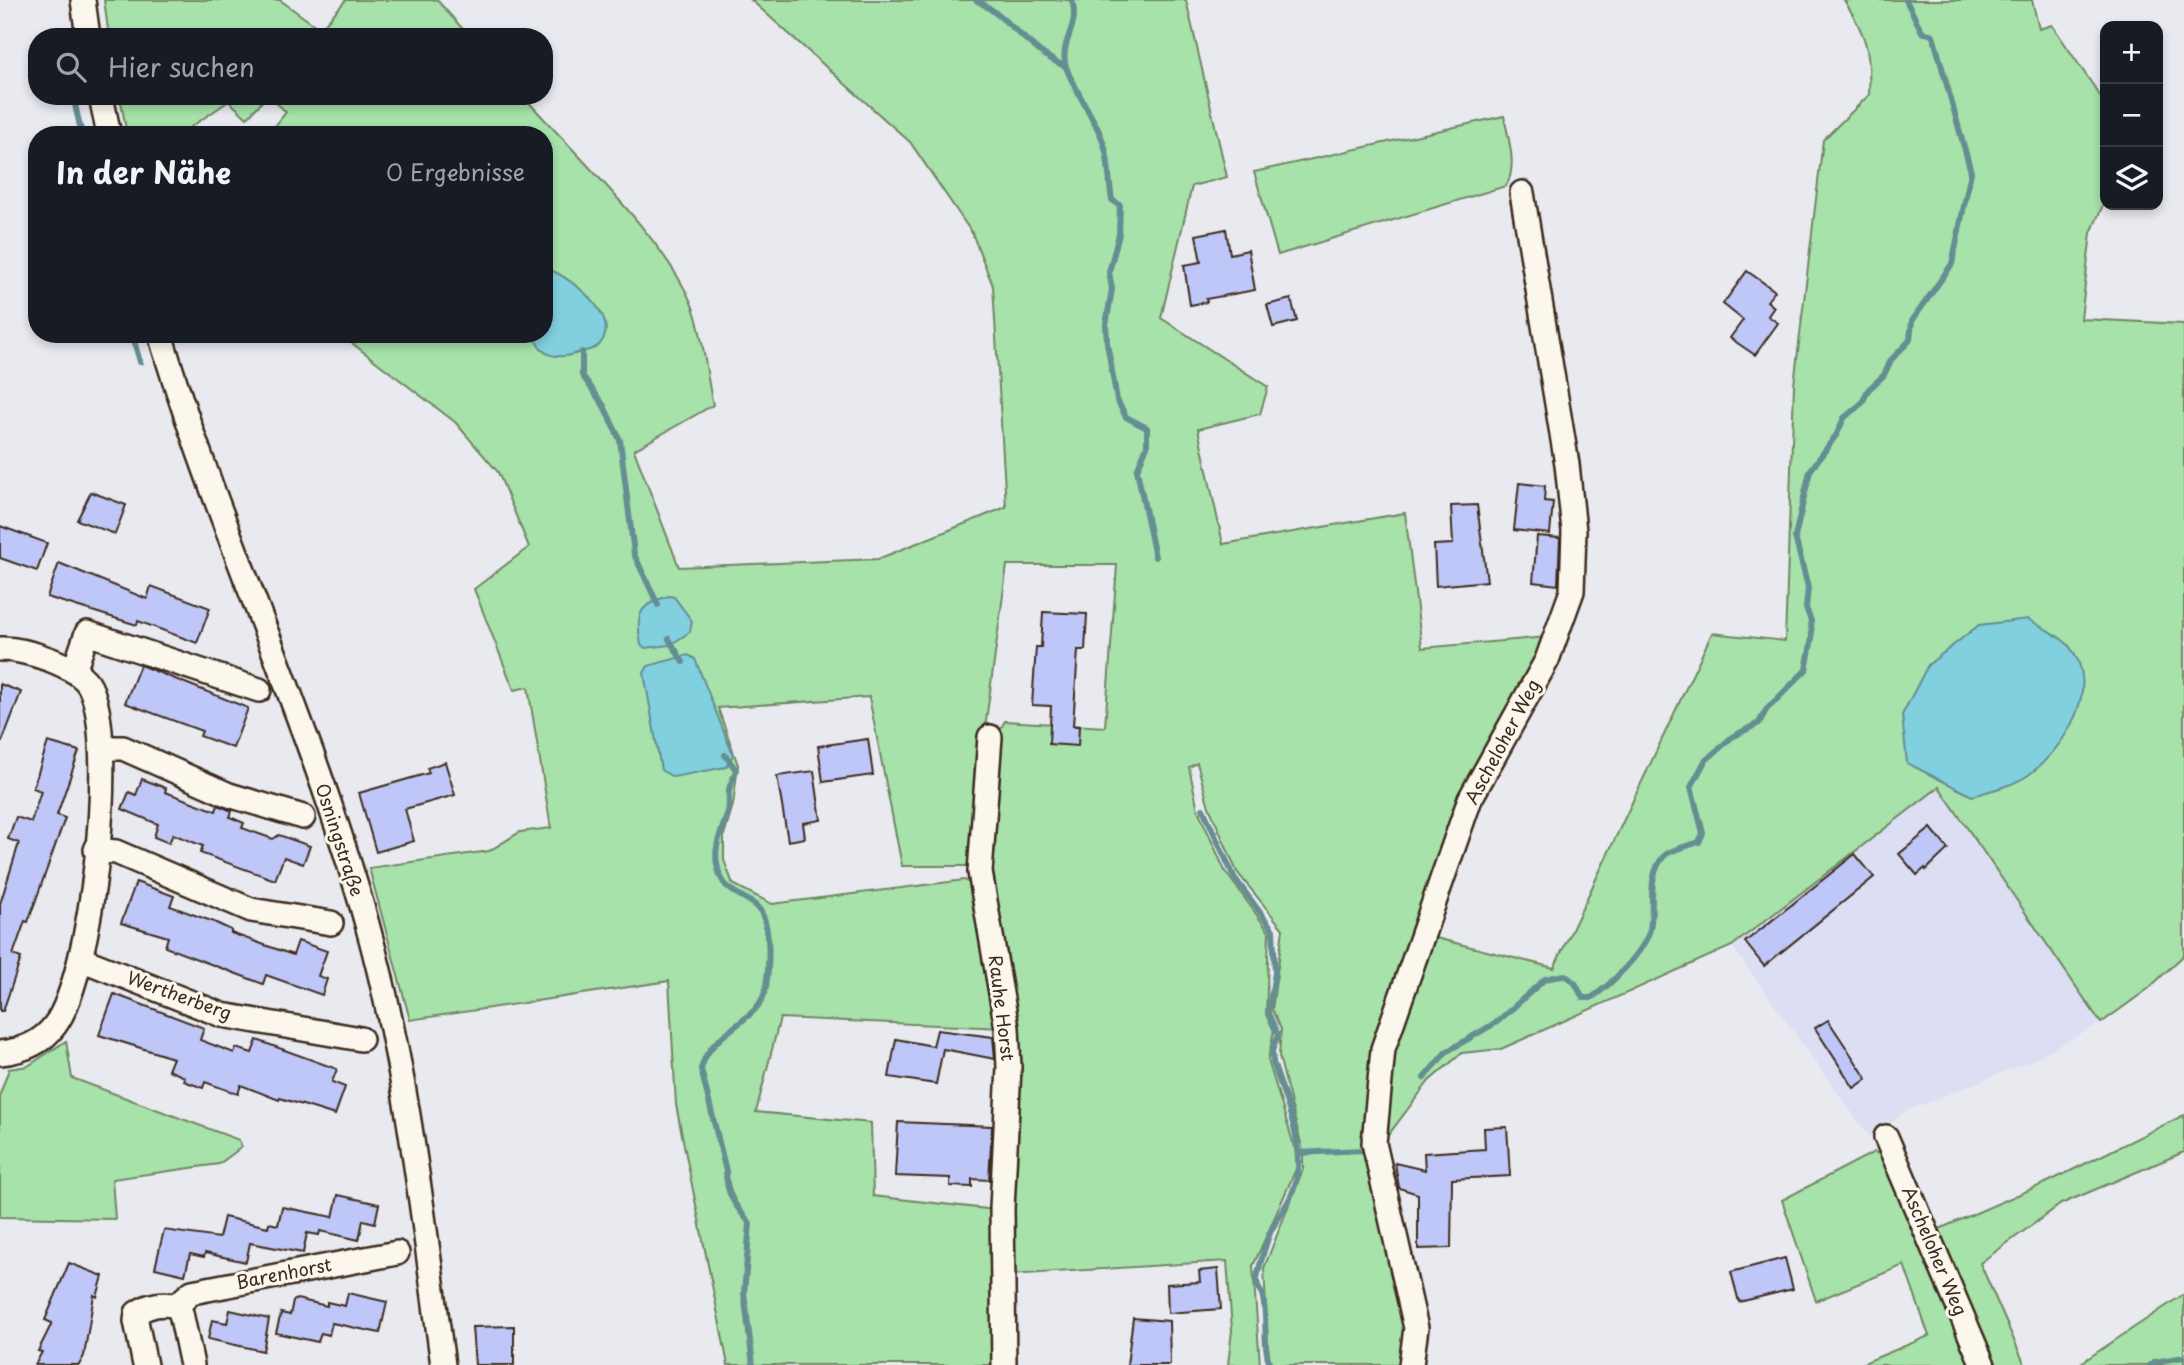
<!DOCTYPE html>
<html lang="de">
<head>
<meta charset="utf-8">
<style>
	:root { --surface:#171b24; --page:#20242c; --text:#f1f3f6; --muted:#9ea1a6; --line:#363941 }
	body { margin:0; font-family:"Playpen Sans",sans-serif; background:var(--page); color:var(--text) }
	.controls { position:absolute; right:21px; top:21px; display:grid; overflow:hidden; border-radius:14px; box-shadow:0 4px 10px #0003 }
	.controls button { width:63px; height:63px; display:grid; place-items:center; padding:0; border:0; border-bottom:2px solid var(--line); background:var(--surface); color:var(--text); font:35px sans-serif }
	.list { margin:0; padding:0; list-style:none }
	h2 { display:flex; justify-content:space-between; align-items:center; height:91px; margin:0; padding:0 28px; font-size:30px }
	h2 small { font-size:23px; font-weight:400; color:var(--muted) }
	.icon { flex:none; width:38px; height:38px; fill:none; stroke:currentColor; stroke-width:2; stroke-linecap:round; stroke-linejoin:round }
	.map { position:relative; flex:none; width:2184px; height:1365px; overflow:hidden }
	.search { position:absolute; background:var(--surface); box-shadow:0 4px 10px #0003; left:28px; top:28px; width:525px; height:77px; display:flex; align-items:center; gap:18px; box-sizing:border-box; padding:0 24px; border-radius:28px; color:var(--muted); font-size:26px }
	.panel { position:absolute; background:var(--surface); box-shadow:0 4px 10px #0003; left:28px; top:126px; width:525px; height:217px; border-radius:28px }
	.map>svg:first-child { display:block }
	.built { fill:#dcdff3 }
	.green { fill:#a6e2a9; stroke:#708664; stroke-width:2 }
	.water { fill:#81d0df; stroke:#658e92; stroke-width:2 }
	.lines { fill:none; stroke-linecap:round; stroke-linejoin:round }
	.stream { stroke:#658e92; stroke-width:6 }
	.building { fill:#bfc7f9; stroke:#3b2a1e; stroke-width:2 }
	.minor-casing { stroke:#3b2a1e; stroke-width:28 }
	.minor { stroke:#fbf7ec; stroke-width:23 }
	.labels { text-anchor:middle; stroke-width:6; stroke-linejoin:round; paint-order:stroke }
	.street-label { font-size:18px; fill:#3b2a1e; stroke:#fbf7ec }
</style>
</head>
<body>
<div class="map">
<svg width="2184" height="1365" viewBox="0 0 2184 1365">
	<rect width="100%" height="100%" fill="#e9e9f0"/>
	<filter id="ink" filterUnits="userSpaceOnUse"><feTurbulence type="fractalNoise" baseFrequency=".0143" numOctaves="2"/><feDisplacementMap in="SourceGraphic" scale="14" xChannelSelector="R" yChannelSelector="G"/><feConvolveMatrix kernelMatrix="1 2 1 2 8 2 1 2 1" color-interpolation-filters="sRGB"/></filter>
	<g filter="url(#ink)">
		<polygon class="built" points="1939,786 2101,1023 2030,1061 1904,1112 1870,1138 1732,946"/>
		<g class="green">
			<polygon points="104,0 280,0 320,29 346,0 437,0 470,37 109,37"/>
			<path d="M 751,0 L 1186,0 L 1227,177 L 1192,186 L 1161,318 L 1268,387 L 1260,414 L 1198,429 L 1223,544 L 1405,513 L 1422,648 L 1548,637 L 1468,788 L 1366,1141 L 1405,1307 L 1404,1365 L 1269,1365 L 1264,1268 L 1303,1169 L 1303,1151 L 1279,1056 L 1281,1029 L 1272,1010 L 1283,929 L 1237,872 L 1209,807 L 1197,763 L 1189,767 L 1198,810 L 1225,871 L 1269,932 L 1266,1015 L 1274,1030 L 1268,1060 L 1295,1149 L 1297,1167 L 1253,1266 L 1260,1365 L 1228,1365 L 1232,1330 L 1227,1261 L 1010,1275 L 1014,1029 L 988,847 L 997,735 L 1005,721 L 1105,727 L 1117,565 L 1007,565 L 986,721 L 974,859 L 968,866 L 902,866 L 869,697 L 718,708 L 738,765 L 733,805 L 724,835 L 724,860 L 733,884 L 772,904 L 965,880 L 978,890 L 1003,1028 L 780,1018 L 756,1112 L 871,1123 L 873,1196 L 995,1210 L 997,1365 L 728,1365 L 676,1105 L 669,981 L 410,1020 L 369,868 L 489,851 L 520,832 L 551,828 L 528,687 L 514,690 L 474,589 L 529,547 L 498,472 L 455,422 L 340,334 L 544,334 L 544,135 L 268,135 L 286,112 L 269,96 L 523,96 C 572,151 670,243 694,310 C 704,339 706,374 713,405 L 634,450 L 679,567 L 878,559 L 1006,507 L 993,286 L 972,233 L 910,142 Z"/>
			<path d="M 1844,0 L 2032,0 L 2039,29 L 2052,25 L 2105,103 L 2105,200 L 2091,233 L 2081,319 L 2184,324 L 2184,955 L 2148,989 L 2101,1023 L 1939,787 L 1732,946 L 1501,1049 L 1462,1053 L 1429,1081 L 1383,1142 L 1392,1050 L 1428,936 L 1554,968 L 1712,633 L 1785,641 L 1794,385 L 1823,140 L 1869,95 C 1871,53 1867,36 1844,0 Z"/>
			<polygon points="120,96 267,96 247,118 229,101 179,135 127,135"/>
			<path d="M 1504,116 C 1508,138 1518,166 1506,186 L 1278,255 L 1254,172 Z"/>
			<polygon points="66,1041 72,1078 239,1140 242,1147 219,1164 112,1179 115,1219 0,1217 0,1094 9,1069 28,1066"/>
			<polygon points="2184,1115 2184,1152 2061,1204 1980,1263 2025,1365 1996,1365 1939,1229 2050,1181"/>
			<polygon points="1874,1152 1883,1155 1970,1365 1859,1365 1929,1336 1904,1265 1816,1301 1782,1200"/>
			<polygon points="2184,1294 2184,1365 2078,1365 2081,1363"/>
		</g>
		<g class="water">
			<path d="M 553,271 C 574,281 622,317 600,344 C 595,350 588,350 581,352 C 561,359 540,360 534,334 L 544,334 L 544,273 Z"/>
			<path d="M 669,596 L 674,597 L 692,621 L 690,632 L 670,645 L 645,648 L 641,645 C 636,615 637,605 669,596 Z"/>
			<path d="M 2028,619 C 2040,627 2060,635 2069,646 C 2104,687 2064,750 2027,776 C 2012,786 1989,791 1972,796 L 1907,763 L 1902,715 L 1928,665 L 1979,625 Z"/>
			<polygon points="688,655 695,659 733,755 726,767 673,777 661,770 644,673 648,666"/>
		</g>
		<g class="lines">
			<g class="stream">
				<path d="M 976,0 C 1010,18 1030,52 1065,66"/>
				<path d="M 1072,0 C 1080,27 1061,39 1065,63 C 1067,77 1094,118 1101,136 C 1110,157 1108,178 1112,200 L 1120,205 L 1119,234 L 1109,272 L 1112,289 L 1106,325 L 1107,343 L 1117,400 L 1126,417 L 1147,428 L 1147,446 L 1137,470 L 1155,557"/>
				<polyline points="73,96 82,135"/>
				<polyline points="132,334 140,362"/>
				<polyline points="582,352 582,375 604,406 620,440 634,554 658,605"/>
				<polyline points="669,639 683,662"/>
				<path d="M 725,755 L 736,770 C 735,777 730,783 729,790 C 728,797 730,805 728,812 C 722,831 712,848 718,869 C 723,891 739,893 754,904 C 773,917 769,968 766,987 C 761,1023 711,1028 701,1069 L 726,1171 C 726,1194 735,1206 750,1223 L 744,1293 L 753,1365"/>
				<path d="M 1203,809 L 1234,877 L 1273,930 L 1275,973 L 1268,1013 L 1278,1035 L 1272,1051 L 1273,1062 C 1283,1095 1302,1136 1298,1170 C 1295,1198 1281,1210 1270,1233 C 1267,1240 1258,1270 1257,1279 C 1256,1287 1262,1291 1263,1298 C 1268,1321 1262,1344 1270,1365"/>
				<path d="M 1424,1078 L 1446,1052 L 1497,1022 L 1545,979 L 1565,975 L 1575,983 L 1583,998 L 1591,998 C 1610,986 1645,951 1650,929 C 1655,906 1646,876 1664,856 C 1671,849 1689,846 1699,842 L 1703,833 L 1691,787 L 1705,761 L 1732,737 L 1759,723 L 1766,710 L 1806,670 L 1812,638 L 1811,621 L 1806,608 L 1808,587 L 1795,537 L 1810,471 L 1837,434 L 1844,418 L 1862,403 L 1868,390 L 1884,375 L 1891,360 L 1910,340 L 1912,321 L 1952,264 L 1971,172 L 1933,35 L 1922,32 L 1906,0"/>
				<polyline points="1298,1153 1364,1150"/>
				<polyline points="2150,1365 2154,1362 2184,1357"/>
			</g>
		</g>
		<g class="building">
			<polygon points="1226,229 1230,254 1248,250 1255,290 1206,299 1207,302 1190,305 1184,265 1201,262 1196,235"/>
			<polygon points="1747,271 1775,291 1767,301 1774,307 1768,316 1778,323 1755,355 1730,338 1743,320 1723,304"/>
			<polygon points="1291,299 1297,321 1273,327 1267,305"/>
			<polygon points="1519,483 1545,486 1544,501 1553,502 1550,534 1514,530"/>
			<polygon points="91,492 126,505 115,534 77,520"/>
			<polygon points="1477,505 1487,581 1436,586 1434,545 1453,544 1451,506"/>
			<polygon points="0,526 47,543 37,571 0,558"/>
			<polygon points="1537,536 1560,538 1558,585 1533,582"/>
			<polygon points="59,563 147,599 151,586 210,608 197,643 138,621 137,625 47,597"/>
			<polygon points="1043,612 1087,614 1085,650 1078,650 1073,726 1079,726 1078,746 1049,744 1051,706 1032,705 1036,647 1041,647"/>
			<polygon points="140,665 248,708 233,748 200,736 202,731 125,703"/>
			<polygon points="0,684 21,692 2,742 0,742"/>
			<polygon points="868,739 873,775 823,782 818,746"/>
			<polygon points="48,742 79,751 57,815 65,818 28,922 25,921 13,955 21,958 3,1011 0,1011 0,904 19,843 8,839 16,817 31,822 41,791 33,788"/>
			<polygon points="445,762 455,795 405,809 414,841 376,852 359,793 429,773 427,768"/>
			<polygon points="814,771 821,820 803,823 805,838 788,841 777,776"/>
			<polygon points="142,779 166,788 165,792 216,811 218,805 232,811 230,817 244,823 242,828 273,839 279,835 310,846 303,864 284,857 275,880 200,853 203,846 173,834 169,843 154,837 158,824 122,809 129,792 136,795"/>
			<polygon points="1931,828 1948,849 1926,870 1925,868 1917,875 1899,854"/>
			<polygon points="1855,854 1874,877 1764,966 1745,942"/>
			<polygon points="136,882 174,896 170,906 214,922 231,930 231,933 293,955 298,941 327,951 318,976 327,979 322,995 266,975 263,984 237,974 165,947 168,937 121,923"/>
			<polygon points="114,994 204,1028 200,1040 234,1053 236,1048 252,1053 257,1040 337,1069 332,1082 345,1087 335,1115 280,1098 279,1100 241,1085 238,1094 205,1082 203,1088 184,1081 185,1077 168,1070 173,1058 99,1035"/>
			<polygon points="1828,1020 1867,1079 1854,1088 1815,1028"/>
			<polygon points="937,1030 993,1037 995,1059 943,1049 936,1084 889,1077 896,1039 933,1046"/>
			<polygon points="898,1122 992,1126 989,1180 972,1179 972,1187 950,1186 950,1178 895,1176"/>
			<polygon points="1507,1127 1510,1176 1452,1179 1451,1248 1418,1249 1418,1194 1399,1188 1395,1163 1425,1170 1424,1153 1485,1149 1484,1128"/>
			<polygon points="338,1195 379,1204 375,1223 363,1220 359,1240 320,1231 319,1235 307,1233 303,1253 250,1243 246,1262 205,1253 204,1257 190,1254 185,1275 155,1268 164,1230 219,1238 224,1217 268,1227 269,1223 278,1225 282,1207 333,1217"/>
			<polygon points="1785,1258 1793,1289 1739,1302 1731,1272"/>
			<polygon points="69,1263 103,1276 97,1297 94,1295 84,1356 79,1365 35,1365 42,1352 38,1351 52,1323 45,1320"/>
			<polygon points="1218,1269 1221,1309 1168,1313 1167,1284 1200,1282 1199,1271"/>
			<polygon points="348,1293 387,1302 380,1333 332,1323 329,1335 321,1333 318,1342 276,1333 281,1313 290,1315 293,1301 297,1299 327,1306 327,1302 345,1306"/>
			<polygon points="230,1310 269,1319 263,1351 208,1339 212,1320 227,1323"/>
			<polygon points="1133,1318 1169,1321 1170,1365 1127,1365"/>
			<polygon points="514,1326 514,1365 475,1365 472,1327"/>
		</g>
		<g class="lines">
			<g class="minor-casing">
				<g id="minor">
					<polyline points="83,0 88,37"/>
					<polyline points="101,96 109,135"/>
					<path d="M 160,334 C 220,534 311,723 367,924 C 407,1068 423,1217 443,1365"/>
					<path d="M 0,649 C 23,648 79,665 90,687 C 118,743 92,976 55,1025 C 42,1043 21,1051 0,1053"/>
					<polyline points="74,671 87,633 259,690"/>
					<polyline points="990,737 980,872 1007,1028 1009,1067 1002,1209 1004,1365"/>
					<polyline points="102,748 123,748 229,795 303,817"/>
					<polyline points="96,850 116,852 251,910 331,923"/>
					<polyline points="81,959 222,1015 361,1039"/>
					<polyline points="1886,1137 1983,1365"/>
					<polyline points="176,1306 192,1292 397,1253"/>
					<path d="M 145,1365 L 136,1321 L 137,1313 C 148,1305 163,1302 176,1306 L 181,1313 L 192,1365"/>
					<polyline points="1411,1365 1416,1328 1374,1143 1383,1049 1470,799 1547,660 1572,591 1574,531 1567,464 1522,193"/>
				</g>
			</g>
			<use href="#minor" class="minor"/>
		</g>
	</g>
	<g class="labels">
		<g class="street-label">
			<text transform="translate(1503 742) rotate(-62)" y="6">Ascheloher Weg</text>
			<text transform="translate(339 840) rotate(72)" y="6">Osningstraße</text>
			<text transform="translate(179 996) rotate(20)" y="6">Wertherberg</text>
			<text transform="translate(1001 1008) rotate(83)" y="6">Rauhe Horst</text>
			<text transform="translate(1934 1251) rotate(67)" y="6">Ascheloher Weg</text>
			<text transform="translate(284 1274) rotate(-11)" y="6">Barenhorst</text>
		</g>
	</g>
</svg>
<div class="controls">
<button>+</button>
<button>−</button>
<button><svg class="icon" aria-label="layers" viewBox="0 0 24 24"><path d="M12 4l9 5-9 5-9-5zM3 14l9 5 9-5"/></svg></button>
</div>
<div class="search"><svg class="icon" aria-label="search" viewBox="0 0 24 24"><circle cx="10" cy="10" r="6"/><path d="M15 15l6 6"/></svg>Hier suchen</div>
<section class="panel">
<h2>In der Nähe<small>0 Ergebnisse</small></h2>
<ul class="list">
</ul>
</section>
</div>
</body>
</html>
